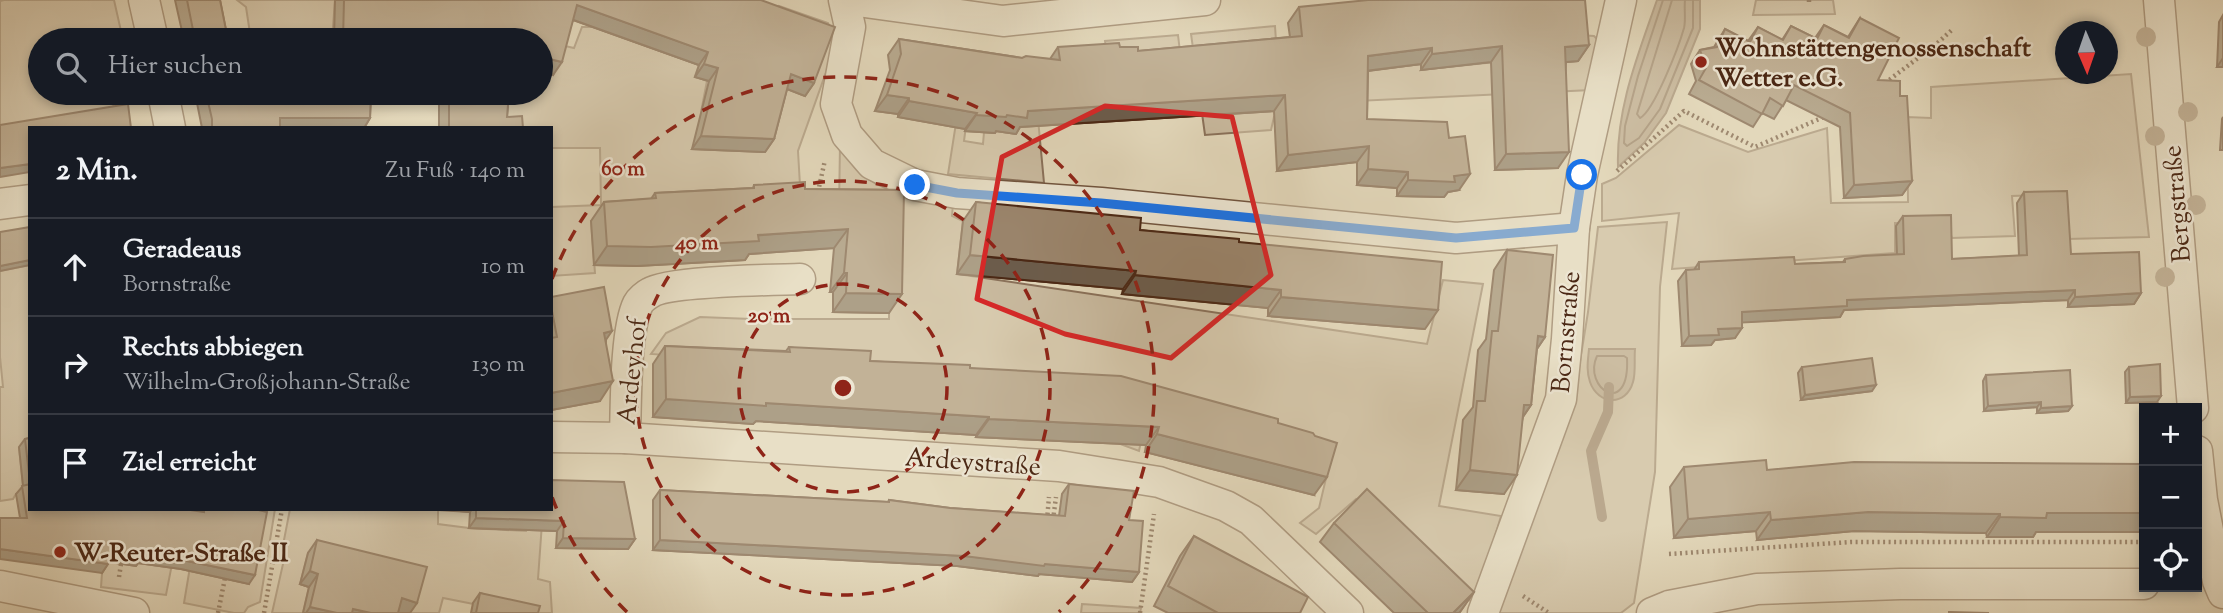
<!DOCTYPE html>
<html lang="de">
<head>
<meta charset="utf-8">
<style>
	:root { --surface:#171b24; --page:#20242c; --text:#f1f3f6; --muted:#9ea1a6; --line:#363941 }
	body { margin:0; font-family:"Sorts Mill Goudy",serif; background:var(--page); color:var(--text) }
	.controls { position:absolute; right:21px; bottom:21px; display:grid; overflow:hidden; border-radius:0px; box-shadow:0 4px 10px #0003 }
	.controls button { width:63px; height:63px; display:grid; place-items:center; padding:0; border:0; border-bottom:2px solid var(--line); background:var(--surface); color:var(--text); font:35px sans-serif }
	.compass { position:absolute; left:2055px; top:21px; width:63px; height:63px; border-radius:50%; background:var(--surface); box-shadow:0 4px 10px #0003; rotate:178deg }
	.stop { position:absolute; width:21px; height:21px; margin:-16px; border:5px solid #1a73e8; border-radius:50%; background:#fff }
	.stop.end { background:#1a73e8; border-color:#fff; box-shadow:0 2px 7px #0008 }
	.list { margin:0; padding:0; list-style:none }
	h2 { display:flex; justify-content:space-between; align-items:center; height:91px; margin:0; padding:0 28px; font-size:30px }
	h2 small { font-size:23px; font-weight:400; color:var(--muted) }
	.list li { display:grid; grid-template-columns:46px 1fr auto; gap:21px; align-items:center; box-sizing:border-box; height:98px; padding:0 28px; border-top:2px solid var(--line) }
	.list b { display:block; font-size:26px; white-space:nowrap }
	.list p { margin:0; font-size:23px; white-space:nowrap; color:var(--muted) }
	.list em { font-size:23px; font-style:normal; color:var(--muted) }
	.icon { flex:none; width:38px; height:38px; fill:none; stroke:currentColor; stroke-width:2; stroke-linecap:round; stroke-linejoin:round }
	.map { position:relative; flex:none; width:2223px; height:613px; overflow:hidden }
	.search { position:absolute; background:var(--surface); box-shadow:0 4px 10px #0003; left:28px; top:28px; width:525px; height:77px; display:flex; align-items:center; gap:18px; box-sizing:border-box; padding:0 24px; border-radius:38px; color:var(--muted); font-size:26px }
	.panel { position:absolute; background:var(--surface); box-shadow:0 4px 10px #0003; left:28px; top:126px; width:525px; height:385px; border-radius:0px }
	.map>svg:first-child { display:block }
	.green { fill:#c9ba9f; stroke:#8a715a; stroke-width:2 }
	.water { fill:#af9c83; stroke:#876e57; stroke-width:2 }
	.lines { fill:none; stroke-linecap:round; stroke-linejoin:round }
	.shore { stroke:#7d624c; stroke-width:2 }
	.stream { stroke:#876e57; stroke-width:10 }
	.street-casing { stroke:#71543e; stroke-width:33 }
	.path { stroke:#4b2815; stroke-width:4.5; stroke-dasharray:2 3.5; stroke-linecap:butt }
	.street { stroke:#ede6d3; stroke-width:30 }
	.tree { fill:#9d876f }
	.wall { fill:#84725c; stroke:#4b2815; stroke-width:2 }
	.shaded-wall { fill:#6c5c4b; stroke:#4b2815; stroke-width:2 }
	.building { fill:#9a846b; stroke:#4b2815; stroke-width:2 }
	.route { stroke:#1a73e8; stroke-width:9 }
	.marked { fill:none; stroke:#d62828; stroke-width:5; stroke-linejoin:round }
	.ring { fill:none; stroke:#8f2418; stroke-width:3.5; stroke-dasharray:12 9 }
	.poi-dot { fill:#8f2418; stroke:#ede6d3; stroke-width:2.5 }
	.labels { text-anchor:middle; stroke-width:5; stroke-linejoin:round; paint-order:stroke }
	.poi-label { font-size:26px; font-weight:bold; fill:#4b2815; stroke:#ede6d3; text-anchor:start }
	.street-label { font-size:26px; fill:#4b2815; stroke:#ede6d3 }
	.centre { fill:#8f2418; stroke:#ede6d3; stroke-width:3.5 }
	.ring-label { font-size:21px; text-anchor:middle; font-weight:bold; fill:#8f2418; stroke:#ede6d3; stroke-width:5; stroke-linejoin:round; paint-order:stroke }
</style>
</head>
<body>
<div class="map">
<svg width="2223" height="613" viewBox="0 0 2223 613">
	<rect width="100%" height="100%" fill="#e3d8bb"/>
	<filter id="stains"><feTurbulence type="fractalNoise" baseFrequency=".00286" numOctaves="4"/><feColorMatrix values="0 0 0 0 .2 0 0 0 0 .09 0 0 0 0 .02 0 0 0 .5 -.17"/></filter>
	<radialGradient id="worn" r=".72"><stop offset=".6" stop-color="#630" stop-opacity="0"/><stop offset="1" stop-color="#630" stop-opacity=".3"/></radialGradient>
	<g class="green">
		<polygon points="4,0 114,0 123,40 40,40 40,93 111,93 115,115 0,133 0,1"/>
		<polygon points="237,0 335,0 332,40 251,40 246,7"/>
		<polygon points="1756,0 1833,0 1835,14 1753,15"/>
		<polygon points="779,6 828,23 835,38 835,47 798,151 802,220 591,221 595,273 551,276 551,207 601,205 600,148 551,148 551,128 500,128 495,93 541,93 541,72 561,45 574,48 582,27 593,27 699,65 695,76 707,81 702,107 774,21"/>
		<polygon points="1275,26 1281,116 1274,117 1271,130 1205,135 1191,34"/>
		<polygon points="1178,35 1180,52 1108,63 1105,41"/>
		<polygon points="1578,35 1594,36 1598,40 1591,90 1357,101 1358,72 1421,64 1421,70 1524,59 1525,65 1577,61"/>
		<polygon points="2131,74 2149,237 2067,239 2065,194 2012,196 2015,236 1952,238 1947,224 1895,223 1895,253 1672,269 1679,213 1602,221 1602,184 1616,178 1679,125 1748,152 1827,128 1831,203 1908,202 1907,117 1931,118 1931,87"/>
		<polygon points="1034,76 1044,183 948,174 956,123 966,126 964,141 983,144 984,132 994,133 996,131 1015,134"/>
		<path d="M 840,144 C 846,153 851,165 859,172 C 885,195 920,198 953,204 L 952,216 L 963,221 L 957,274 L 1427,344 L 1443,280 L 1483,284 L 1439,506 L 1501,516 L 1475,605 L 1356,499 L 1316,534 L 1300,523 L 1319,508 L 1332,453 L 1150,399 L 1139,451 L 1115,442 L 1117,388 L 651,354 L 666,333 L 700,317 L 752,319 L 889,319 L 890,210 L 839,209 Z"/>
		<polygon points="1667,222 1660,287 1655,472 1634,603 1621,613 1488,613 1573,405 1588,312 1598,227"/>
		<polygon points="30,265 30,446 19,448 24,493 16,494 13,499 0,501 0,387 3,387 0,357 0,271"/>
		<polygon points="123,509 275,509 260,602 248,607 244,613 234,613 184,603 194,543 177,538 166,595 101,587 102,573"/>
		<polygon points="290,509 438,509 438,524 469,528 526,531 528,509 543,509 538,579 550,582 552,613 519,613 443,598 439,613 409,613 308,553 300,584 309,587 303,613 272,613 283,564 283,545"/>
		<polygon points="1082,604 1141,608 1140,613 1081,613"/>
	</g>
	<g class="water">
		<path d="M 1657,0 L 1700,0 L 1700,29 L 1666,113 L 1644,143 L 1618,167 C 1616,108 1638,55 1657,0 Z"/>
		<path d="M 1589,349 L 1635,349 C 1634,360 1636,372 1633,382 C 1626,407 1598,405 1590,382 C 1586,371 1588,360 1589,349 Z"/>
	</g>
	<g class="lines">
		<g class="shore">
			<polyline points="1663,0 1638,76 1625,126 1624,143 1627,146 1639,138 1660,109 1693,28 1693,0"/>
			<path d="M 1672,0 L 1637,114 L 1640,118 C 1654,111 1679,46 1684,28 C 1686,20 1684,9 1685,0"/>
			<path d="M 1597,356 L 1624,356 L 1627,358 C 1630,419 1582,388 1597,356 Z"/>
		</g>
		<polyline class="stream" points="1602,517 1591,451 1608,412 1609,387"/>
		<g class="street-casing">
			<g id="street">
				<polyline points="144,0 153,40"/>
				<polyline points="844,0 850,27 836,104 847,135 872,164 915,185 957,193 1101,203 1456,238 1574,228"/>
				<polyline points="850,0 1003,21 1205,0"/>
				<polyline points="2159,0 2193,408"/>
				<polyline points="163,93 170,128"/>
				<polyline points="0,204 30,200"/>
				<polyline points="551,437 625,438 1059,466 1159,482 1226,506 1251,520 1348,613"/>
				<path d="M 625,438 C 626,407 625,330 638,304 C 640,300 646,295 650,293 C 668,281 772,280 800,279"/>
				<polyline points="2197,451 2202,500 2218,581 2223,593"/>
				<polyline points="0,586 134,613"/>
				<polyline points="1483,613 1561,399 1567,339 1574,228 1582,175 1621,0"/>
				<polyline points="1652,613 1669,606 1757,589 1900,584 2144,584"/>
			</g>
		</g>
		<g class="path">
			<polyline points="1809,0 1809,3"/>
			<polyline points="1885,83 1934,46 1953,29"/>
			<polyline points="1617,171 1684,111 1755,147 1826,116"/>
			<polyline points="818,192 825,160"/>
			<polyline points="1047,520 1049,497"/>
			<polyline points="1053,520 1056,497"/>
			<polyline points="1669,554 1851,542 2144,542"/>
			<polyline points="119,577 121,564"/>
			<polyline points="1523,596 1549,613"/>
			<polyline points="218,613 225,578"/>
			<polyline points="264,613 282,509"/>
			<polyline points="1140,613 1154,514"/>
		</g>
		<use href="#street" class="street"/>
	</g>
	<g class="tree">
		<circle cx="2146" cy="37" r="10"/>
		<circle cx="2188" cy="112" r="10"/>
		<circle cx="2155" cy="136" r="10"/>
		<circle cx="2196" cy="205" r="10"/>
		<circle cx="2165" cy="277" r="10"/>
	</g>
	<g class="wall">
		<polygon points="175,0 220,0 228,40 184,40"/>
		<polygon points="335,0 761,0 814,83 805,96 787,89 774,139 765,152 692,149 709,81 695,77 699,65 573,20 553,75 541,72 541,40 334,40"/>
		<polygon points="1299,7 1589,45 1578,61 1566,62 1558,168 1495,170 1491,62 1421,70 1421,64 1368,71 1367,119 1459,190 1448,192 1444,197 1397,196 1397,188 1357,185 1357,162 1277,171 1274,111 1020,127 1016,134 996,131 995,133 965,131 965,129 898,117 898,114 875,111 890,70 888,55 899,39 1022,58 1050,59 1058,47 1120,47 1138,51 1290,37 1288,23"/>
		<polygon points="2223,15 2223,67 2217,67 2219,22"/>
		<polygon points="1860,18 1878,80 1900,96 1912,181 1902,195 1844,198 1840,127 1786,100 1774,119 1762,113 1753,127 1689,94 1696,81 1691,64 1700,50 1714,47 1725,29 1748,41 1758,27 1782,40 1791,26 1815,38 1824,25 1848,37"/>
		<polygon points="195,93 371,93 370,118 364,128 202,128"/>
		<polygon points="424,93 509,93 507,117 523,128 439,128 439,104 424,104"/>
		<polygon points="2223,117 2223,150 2220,150 2222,119"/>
		<polygon points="754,185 805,189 904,190 889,313 833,312 833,292 830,292 834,248 749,254 745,260 637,266 594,265 591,221 604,202 651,199 655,193 753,188"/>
		<polygon points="2024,192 2071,254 2141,293 2134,304 2068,307 2068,300 1844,310 1840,317 1742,322 1735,338 1715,340 1711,345 1682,346 1678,281 1686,270 1694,270 1699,262 1795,264 1843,262 1845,259 1897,255 1896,226 1903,216 1952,259 2019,256 2017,203"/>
		<polygon points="976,202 1140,230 1239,242 1425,329 1268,316 1268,308 1122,294 1123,289 957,274 963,221"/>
		<polygon points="1507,250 1545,337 1537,349 1531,405 1523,417 1504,494 1456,490 1463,420 1473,407 1478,350 1486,339 1494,270"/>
		<polygon points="551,297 606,341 600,401 551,410"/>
		<polygon points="665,346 786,351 789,347 870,361 970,368 1278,423 1314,495 1145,452 1146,445 976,437 976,435 756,421 753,424 653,417 653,364"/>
		<polygon points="1802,367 1872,391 1801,400 1798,373"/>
		<polygon points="2129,367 2157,402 2126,403 2125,372"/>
		<polygon points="1986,375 2072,406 2068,411 2037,413 2037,407 1984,411 1983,381"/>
		<polygon points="30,438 30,509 199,512 200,509 254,509 249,584 181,569 138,563 136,566 109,562 102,573 20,518 16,494 23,486 19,447 25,439"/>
		<polygon points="2144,464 2036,532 2033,537 1987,537 1986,533 1854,531 1757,540 1756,531 1674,538 1670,487 1684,467 1767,470"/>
		<polygon points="1069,484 1129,520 1139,572 1132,582 1039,574 1038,576 957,566 653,550 653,500 660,490 888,502 889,500 950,508 1059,516 1062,494"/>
		<polygon points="438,509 551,509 635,539 628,549 556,548 557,531 469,528 470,512"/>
		<polygon points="1334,523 1474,592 1459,613 1394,613 1320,542"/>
		<polygon points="1194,536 1300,613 1168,613 1154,606 1180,556"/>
		<polygon points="317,540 410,613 303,613 309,587 300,584 308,553"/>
		<polygon points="480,593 538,613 471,613 473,603"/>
	</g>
	<g class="shaded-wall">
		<polygon points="577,5 708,52 699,65 568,18"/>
		<polygon points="1589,45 1578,61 1554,63 1565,47"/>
		<polygon points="1502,46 1491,62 1421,70 1432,54"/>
		<polygon points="1432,48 1421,64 1357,72 1368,56"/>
		<polygon points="541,57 562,62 553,75 541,72"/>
		<polygon points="2223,58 2223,67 2217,67"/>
		<polygon points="704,64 718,68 709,81 695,77"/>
		<polygon points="791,74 814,83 805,96 782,87"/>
		<polygon points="432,93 448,93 439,104 424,104"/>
		<polygon points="887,95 909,98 898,114 875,111"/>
		<polygon points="1285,95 1274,111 1020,127 1016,134 996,131 995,133 965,131 976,115 1007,115 1028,111"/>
		<polygon points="909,101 977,113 965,129 898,117"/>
		<polygon points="280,118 370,118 364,128 274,128"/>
		<polygon points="701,136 774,139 765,152 692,149"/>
		<polygon points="1369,146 1357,162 1277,171 1288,155"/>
		<polygon points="1569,152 1558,168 1495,170 1506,154"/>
		<polygon points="30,164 30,172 0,177 0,168"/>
		<polygon points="1368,169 1408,172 1397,188 1357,185"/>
		<polygon points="1470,174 1459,190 1448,192 1444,197 1397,196 1408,180"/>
		<polygon points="1912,181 1902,195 1844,198 1854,185"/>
		<polygon points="848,229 834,248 749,254 745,260 637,266 594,265 607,246"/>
		<polygon points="970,255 1136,271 1123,289 957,274"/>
		<polygon points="30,260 30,265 0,271 0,266"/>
		<polygon points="844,273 847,273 833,292 830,292"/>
		<polygon points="1135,275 1281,290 1268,308 1122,294"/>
		<polygon points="2075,290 2068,300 1844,310 1840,317 1734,323 1742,312 1847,300"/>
		<polygon points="846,293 902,294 889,313 833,312"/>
		<polygon points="2141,293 2134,304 2068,307 2075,297"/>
		<polygon points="1281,297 1438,310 1425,329 1268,316"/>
		<polygon points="1742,328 1735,338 1715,340 1711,345 1682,346 1689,336 1718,329"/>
		<polygon points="612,331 599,350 604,333"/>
		<polygon points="1538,336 1545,337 1532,356"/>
		<polygon points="613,381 600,401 551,410 551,393"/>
		<polygon points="1876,385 1872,391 1801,400 1805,395"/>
		<polygon points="2161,396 2157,402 2126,403 2130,397"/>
		<polygon points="666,399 766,403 989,417 976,435 756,421 753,424 653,417"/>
		<polygon points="2041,402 2037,407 1984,411 1988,406"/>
		<polygon points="1524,405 1531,405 1517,425"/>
		<polygon points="2072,406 2068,411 2037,413 2041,408"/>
		<polygon points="989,419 1159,427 1146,445 976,437"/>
		<polygon points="1157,434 1327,477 1314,495 1145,452"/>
		<polygon points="1470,470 1517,475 1504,494 1456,490"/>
		<polygon points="438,509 472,509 470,512 438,510"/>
		<polygon points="1770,512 1756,531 1674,538 1688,519"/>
		<polygon points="1868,512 2000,514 1986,533 1854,531 1757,540 1771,520"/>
		<polygon points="2047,513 2144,513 2144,532 2036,532 2033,537 1987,537 2000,517"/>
		<polygon points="476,518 564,521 557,531 469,528"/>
		<polygon points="563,538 635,539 628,549 556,548"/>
		<polygon points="660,540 964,556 1045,564 1139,572 1132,582 1039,574 1038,576 957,566 653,550"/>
		<polygon points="0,549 108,564 102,573 0,559"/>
		<polygon points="110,553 143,554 187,561 255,575 249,584 181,569 138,563 136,566 104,561"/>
		<polygon points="310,571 318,574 309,587 300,584"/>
		<polygon points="1474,592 1460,612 1459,613 1453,613"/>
		<polygon points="402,598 417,603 410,613 399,613 393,611"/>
		<polygon points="310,607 337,613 306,613"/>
		<polygon points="353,609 371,613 350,613"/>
	</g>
	<g class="building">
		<polygon points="187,0 220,0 228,40 195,40"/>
		<polygon points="344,0 761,0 835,27 814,83 791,74 774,139 701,136 718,68 704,64 708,52 577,5 562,62 541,57 541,40 343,40"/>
		<polygon points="1368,0 1585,0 1589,45 1565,47 1569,152 1506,154 1502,46 1432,54 1432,48 1368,56 1367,119 1447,122 1449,138 1465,136 1470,174 1454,176 1455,182 1408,180 1408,172 1368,169 1369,146 1288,155 1285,95 1028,111 1027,118 1007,115 1006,117 976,115 977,113 909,101 909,98 887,95 901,54 899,39 1022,58 1026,56 1060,60 1058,47 1119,43 1120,47 1138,47 1138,51 1302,36 1299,7"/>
		<polygon points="1860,18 1899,38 1878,80 1900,81 1900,96 1907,96 1912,181 1854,185 1850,113 1794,85 1783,106 1770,98 1762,114 1699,80 1706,68 1700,50 1717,47 1725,29 1750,42 1758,27 1783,40 1791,26 1817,39 1824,25 1849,38"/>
		<polygon points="206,93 371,93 370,118 280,118 280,128 212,128 212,119"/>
		<polygon points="449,93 509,93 507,117 522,116 523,128 449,128"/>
		<polygon points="128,104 131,128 30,128 30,164 0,168 0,125"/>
		<polygon points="805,182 805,189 904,190 902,294 846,293 847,273 844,273 848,229 758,235 759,241 651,247 607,246 604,202 656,198 655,193 754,188 754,185"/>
		<polygon points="2067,191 2071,254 2139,252 2141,293 2075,297 2075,290 1847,300 1847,306 1742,312 1742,328 1718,329 1719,335 1689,336 1686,270 1699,269 1699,262 1794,257 1795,264 1845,262 1845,259 1863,256 1904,254 1903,216 1951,215 1952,259 2027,255 2024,192"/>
		<polygon points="976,202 1141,218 1140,230 1239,239 1239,242 1442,262 1438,310 1281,297 1281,290 1135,275 1136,271 970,255"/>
		<polygon points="30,227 30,260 0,266 0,232"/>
		<polygon points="1507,250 1553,255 1545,337 1538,336 1531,405 1524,405 1517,475 1470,470 1477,401 1485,401 1492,331 1498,331"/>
		<polygon points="604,287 612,331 604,333 613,381 551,393 551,338 557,337 551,306 551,297"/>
		<polygon points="665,346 790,352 789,347 871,351 870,361 970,365 970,368 1121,376 1278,419 1278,423 1313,433 1315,436 1337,443 1327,477 1157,434 1159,427 989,419 989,417 766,403 766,406 666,399"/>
		<polygon points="1872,358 1876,385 1805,395 1802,367"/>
		<polygon points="2160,364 2161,396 2130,397 2129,367"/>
		<polygon points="2070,370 2072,406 2041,408 2041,402 1988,406 1986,375"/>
		<polygon points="30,438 30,482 25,439"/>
		<polygon points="1766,460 1767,470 1854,462 2144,464 2144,513 2047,513 2046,518 2000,517 2000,514 1868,512 1771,520 1770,512 1688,519 1684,467"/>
		<polygon points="551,480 624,482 635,539 563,538 564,521 476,518 476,509 551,509"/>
		<polygon points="30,484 30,509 184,509 204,512 204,509 254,509 267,512 255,575 187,561 143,554 142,558 110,553 108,564 0,549 0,518 27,518 22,486"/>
		<polygon points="1069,484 1134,491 1129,520 1143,521 1139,572 1045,564 1044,566 964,556 660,540 660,490 889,502 889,500 950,508 1065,516"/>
		<polygon points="1367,489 1474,592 1453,613 1428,613 1334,523"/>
		<polygon points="1194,536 1308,597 1300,613 1218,613 1168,586"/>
		<polygon points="317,540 427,567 417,603 402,598 398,613 371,613 353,609 352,613 337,613 310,607 318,574 310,571"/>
		<polygon points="480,593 540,606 538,613 476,613"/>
		<polygon points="1949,612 1989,613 1949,613"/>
	</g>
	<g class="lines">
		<polyline class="route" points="915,185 957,193 1101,203 1456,238 1574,228 1582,175"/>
	</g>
	<path d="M0 0H2223V613H0ZM 1105,106 L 1232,117 L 1271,275 L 1171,358 L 1065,334 L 977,299 L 1002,157 Z" fill="#e3d8bb" fill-opacity=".55" fill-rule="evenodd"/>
	<path class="marked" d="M 1105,106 L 1232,117 L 1271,275 L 1171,358 L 1065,334 L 977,299 L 1002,157 Z"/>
	<g class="ring">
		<circle cx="843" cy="388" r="104"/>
		<circle cx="843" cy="388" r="207"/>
		<path d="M627 612A311 311 0 0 1 552 497M552 279A311 311 0 1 1 1059 612"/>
	</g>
	<g class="poi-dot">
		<circle cx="1701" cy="62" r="7"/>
		<circle cx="60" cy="552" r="7"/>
	</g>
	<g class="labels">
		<g class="poi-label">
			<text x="1715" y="56">Wohnstättengenossenschaft<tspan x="1715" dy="30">Wetter e.G.</tspan></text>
			<text x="74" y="561">W-Reuter-Straße II</text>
		</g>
		<g class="street-label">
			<text transform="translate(2176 204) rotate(-95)" y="9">Bergstraße</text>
			<text transform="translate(1565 332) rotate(-85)" y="9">Bornstraße</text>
			<text transform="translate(631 371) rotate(-84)" y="9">Ardeyhof</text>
			<text transform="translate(973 461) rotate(4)" y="9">Ardeystraße</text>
		</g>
	</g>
	<circle cx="843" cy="388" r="10" class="centre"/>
	<g class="ring-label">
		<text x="623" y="175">60 m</text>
		<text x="697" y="249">40 m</text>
		<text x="769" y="322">20 m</text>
	</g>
	<rect width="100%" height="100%" filter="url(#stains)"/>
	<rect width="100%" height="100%" fill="url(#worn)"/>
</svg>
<div class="controls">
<button>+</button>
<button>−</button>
<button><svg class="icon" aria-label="locate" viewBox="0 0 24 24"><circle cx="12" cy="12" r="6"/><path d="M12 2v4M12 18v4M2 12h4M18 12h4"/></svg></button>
</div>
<svg class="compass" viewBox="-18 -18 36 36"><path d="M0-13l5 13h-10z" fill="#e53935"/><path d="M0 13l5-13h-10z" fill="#9ea1a6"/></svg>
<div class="stop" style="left:1582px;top:175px"></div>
<div class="stop end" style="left:915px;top:185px"></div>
<div class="search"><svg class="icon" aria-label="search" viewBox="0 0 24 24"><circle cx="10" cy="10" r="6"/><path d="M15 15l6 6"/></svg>Hier suchen</div>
<section class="panel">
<h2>2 Min.<small>Zu Fuß · 140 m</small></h2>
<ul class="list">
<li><svg class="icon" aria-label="ahead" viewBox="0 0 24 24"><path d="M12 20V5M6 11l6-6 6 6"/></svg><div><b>Geradeaus</b><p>Bornstraße</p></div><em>10 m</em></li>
<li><svg class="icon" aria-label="right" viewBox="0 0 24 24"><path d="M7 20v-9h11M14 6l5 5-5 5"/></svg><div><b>Rechts abbiegen</b><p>Wilhelm-Großjohann-Straße</p></div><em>130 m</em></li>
<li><svg class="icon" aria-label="arrive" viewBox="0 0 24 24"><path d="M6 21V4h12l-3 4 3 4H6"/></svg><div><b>Ziel erreicht</b></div></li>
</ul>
</section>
</div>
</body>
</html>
